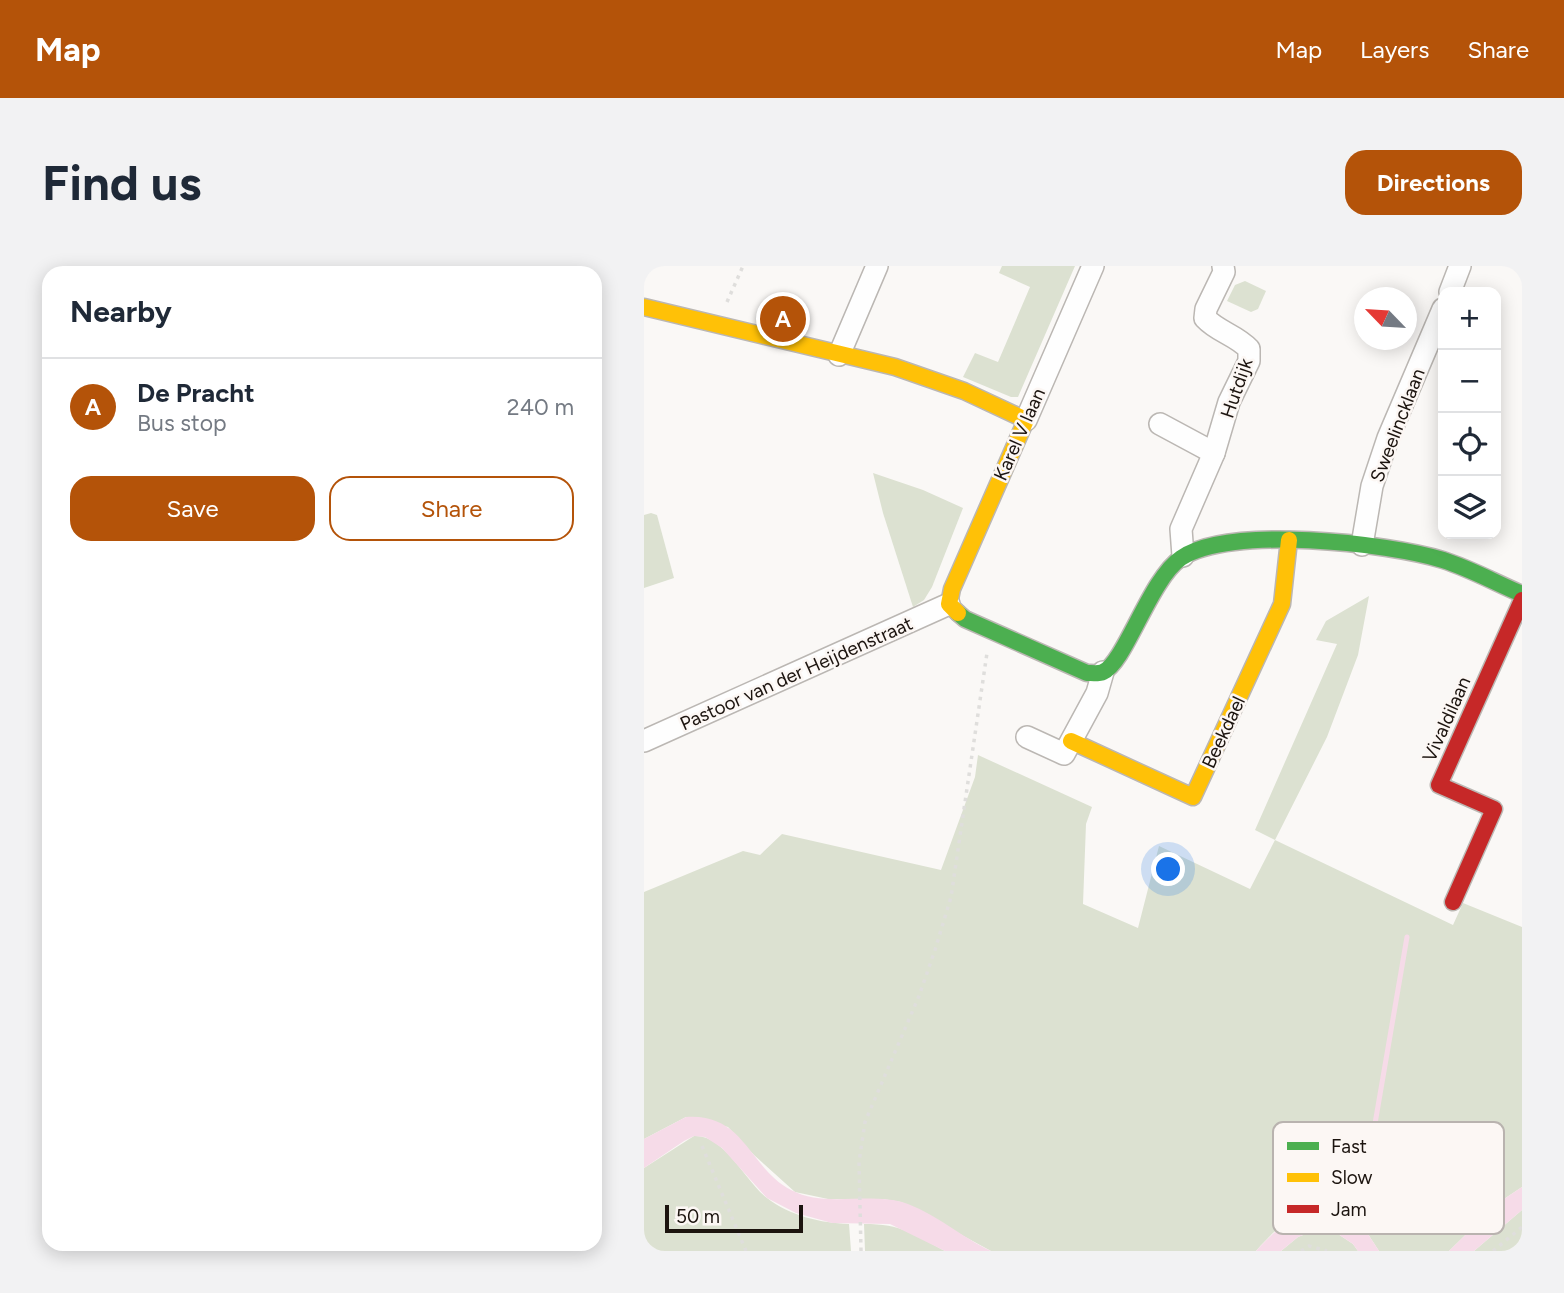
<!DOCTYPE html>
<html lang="en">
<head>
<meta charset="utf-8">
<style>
	:root { --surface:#fff; --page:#f2f2f3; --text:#1f2937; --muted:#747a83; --line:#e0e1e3; --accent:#b45309 }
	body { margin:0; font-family:Figtree,sans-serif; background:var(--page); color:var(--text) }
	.controls { position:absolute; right:21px; top:21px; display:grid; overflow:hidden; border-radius:14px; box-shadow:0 4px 18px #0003 }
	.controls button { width:63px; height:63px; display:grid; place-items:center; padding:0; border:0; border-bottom:2px solid var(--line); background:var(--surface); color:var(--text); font:35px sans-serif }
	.compass { position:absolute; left:710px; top:21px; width:63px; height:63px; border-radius:50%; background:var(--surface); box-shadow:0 4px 18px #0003; rotate:295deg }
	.scale { position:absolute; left:21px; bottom:18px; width:138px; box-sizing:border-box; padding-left:7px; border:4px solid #1c140f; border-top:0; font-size:19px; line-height:24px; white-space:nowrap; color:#1c140f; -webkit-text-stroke:5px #fcf7f4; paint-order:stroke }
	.you { position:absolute; left:525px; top:604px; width:24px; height:24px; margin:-18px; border:5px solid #fff; border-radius:50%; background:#1a73e8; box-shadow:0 0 0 10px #1a73e833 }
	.badge { display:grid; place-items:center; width:46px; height:46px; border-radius:50%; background:var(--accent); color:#fff; font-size:23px; font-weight:700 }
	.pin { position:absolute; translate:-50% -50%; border:4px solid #fff; box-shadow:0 2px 7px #0006 }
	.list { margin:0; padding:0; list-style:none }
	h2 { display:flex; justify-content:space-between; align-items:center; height:91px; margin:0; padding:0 28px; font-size:30px }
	h2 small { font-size:23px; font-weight:400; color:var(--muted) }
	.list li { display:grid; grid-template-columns:46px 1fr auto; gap:21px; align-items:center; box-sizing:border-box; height:98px; padding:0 28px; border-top:2px solid var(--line) }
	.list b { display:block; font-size:26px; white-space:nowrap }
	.list p { margin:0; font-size:23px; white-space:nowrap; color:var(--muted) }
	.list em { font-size:23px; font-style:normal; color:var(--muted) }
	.actions { display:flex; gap:14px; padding:21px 28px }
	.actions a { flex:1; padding:16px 0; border:2px solid var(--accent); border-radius:21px; text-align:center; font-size:24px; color:var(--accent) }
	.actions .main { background:var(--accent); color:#fff }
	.icon { flex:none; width:38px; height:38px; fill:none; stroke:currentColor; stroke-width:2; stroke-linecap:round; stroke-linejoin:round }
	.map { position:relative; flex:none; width:878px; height:985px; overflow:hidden; border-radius:21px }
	header { display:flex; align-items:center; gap:42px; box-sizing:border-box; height:98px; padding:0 35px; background:var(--accent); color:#fff }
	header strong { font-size:33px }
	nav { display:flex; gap:38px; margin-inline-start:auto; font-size:24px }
	.intro { display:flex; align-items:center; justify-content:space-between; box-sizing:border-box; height:168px; padding:0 42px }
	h1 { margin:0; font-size:49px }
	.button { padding:18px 32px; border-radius:21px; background:var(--accent); color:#fff; font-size:24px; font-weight:700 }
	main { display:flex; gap:42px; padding:0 42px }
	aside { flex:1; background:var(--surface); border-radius:21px; box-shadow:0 4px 18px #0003 }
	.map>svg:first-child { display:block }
	.green { fill:#dce1d1 }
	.water { fill:#f6dbe8 }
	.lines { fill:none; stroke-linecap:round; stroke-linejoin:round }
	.stream { stroke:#f6dbe8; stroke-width:5 }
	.street-casing { stroke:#bbb7b3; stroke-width:24 }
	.fast-casing { stroke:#bbb7b3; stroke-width:19 }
	.slow-casing { stroke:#bbb7b3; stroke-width:19 }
	.jam-casing { stroke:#bbb7b3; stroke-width:19 }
	.path { stroke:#dfdedc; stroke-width:3.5; stroke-dasharray:3.5 5; stroke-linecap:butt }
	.street { stroke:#fefefe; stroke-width:21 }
	.fast { stroke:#4caf50; stroke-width:16 }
	.slow { stroke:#ffc107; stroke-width:16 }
	.jam { stroke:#c62828; stroke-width:16 }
	.labels { text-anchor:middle; stroke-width:5; stroke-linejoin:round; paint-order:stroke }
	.street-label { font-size:19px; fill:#1c140f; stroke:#fcf7f4 }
	.key { fill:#fcf7f4; stroke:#b9b3af; stroke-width:2 }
	.key-label { font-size:19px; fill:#1c140f }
</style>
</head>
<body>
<header>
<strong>Map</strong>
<nav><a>Map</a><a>Layers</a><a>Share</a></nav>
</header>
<div class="intro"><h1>Find us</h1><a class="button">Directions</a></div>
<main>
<aside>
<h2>Nearby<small></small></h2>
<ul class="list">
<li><span class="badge">A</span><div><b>De Pracht</b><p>Bus stop</p></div><em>240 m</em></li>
</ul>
<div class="actions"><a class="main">Save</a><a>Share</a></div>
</aside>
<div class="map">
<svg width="878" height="985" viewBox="0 0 878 985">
	<rect width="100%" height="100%" fill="#faf8f6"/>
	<g class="green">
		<polygon points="358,0 431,0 374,131 367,131 319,111 331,87 354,96 386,21 355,7"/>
		<polygon points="601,15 622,25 614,43 607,46 583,35 591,19"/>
		<polygon points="229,207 279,224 319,242 288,321 280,334 269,341 239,247"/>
		<polygon points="7,247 13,249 30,312 0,322 0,249"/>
		<path d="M 725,330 L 714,389 L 683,471 L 631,574 L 809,659 L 819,637 L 878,661 L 878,921 L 854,937 L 805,985 L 735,985 L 722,965 L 684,940 C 648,951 637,956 612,985 L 347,985 L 257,936 L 239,933 L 184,933 L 151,926 L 110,889 L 84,861 L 42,851 L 0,873 L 0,626 L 99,585 L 116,589 L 138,568 L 297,604 L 331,511 L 334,489 L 448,541 L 442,558 L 439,638 L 494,662 L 515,580 L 606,623 L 631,574 L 611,564 L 693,378 L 672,374 L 682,355 Z"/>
		<path d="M 50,870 C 80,868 101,915 123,932 C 146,950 177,957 205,958 L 207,985 L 0,985 L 0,902 Z"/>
		<polygon points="878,944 878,985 830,985"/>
		<path d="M 220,958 C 258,958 269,968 301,985 L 221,985 Z"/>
		<polygon points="682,960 709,978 714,985 637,985 654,971"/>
	</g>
	<g class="water">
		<path d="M 42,851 C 101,847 104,901 147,924 C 181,942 222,926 258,936 C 290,946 317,971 347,985 L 301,985 L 246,958 L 188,957 L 152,947 L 123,932 L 78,882 L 61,871 L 50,870 L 40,875 L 0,902 L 0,873 Z"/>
		<polygon points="878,921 878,944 830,985 805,985 854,937"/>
		<path d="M 684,940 L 722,965 L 735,985 L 714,985 L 709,978 L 682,960 L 654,971 L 637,985 L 612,985 C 638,957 647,952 684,940 Z"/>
	</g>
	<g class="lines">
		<polyline class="stream" points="702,950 721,916 763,671"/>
		<g class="street-casing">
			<g id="street">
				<polyline points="806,26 816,0"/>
				<polyline points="195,89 233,0"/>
				<polyline points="382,154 449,0"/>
				<polyline points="516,158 570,187"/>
				<polyline points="718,279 728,220 744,172 799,43"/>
				<path d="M 539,290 L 537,263 L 570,187 L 585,136 L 605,95 L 605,83 C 592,69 574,66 561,52 L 562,43 L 580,6 L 579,0"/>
				<polyline points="383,471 420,488 453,427 459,406"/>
				<polyline points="0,475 305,338"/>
			</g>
		</g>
		<g class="fast-casing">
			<path id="fast" d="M 314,347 L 321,353 L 443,407 C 447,407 455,408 459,406 C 481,397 506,313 537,292 C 585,259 744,277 799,294 C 827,303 852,317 878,328"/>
		</g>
		<g class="slow-casing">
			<g id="slow">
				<polyline points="0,41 251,101 320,125 382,154 308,323 305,338 314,347"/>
				<polyline points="427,475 549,531 638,338 645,274"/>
			</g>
		</g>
		<g class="jam-casing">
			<polyline id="jam" points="809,636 850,543 795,519 878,334"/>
		</g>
		<g class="path">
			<polyline points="83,36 99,0"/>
			<polyline points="58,880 102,985"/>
			<polyline points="217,985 215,896 221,856 275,730 291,684 307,631 343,387"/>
			<polyline points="657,985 665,980 683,985"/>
			<polyline points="849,985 878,961"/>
		</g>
		<use href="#street" class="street"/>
		<use href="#fast" class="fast"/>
		<use href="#slow" class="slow"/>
		<use href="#jam" class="jam"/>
	</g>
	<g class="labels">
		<g class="street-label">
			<text transform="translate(592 122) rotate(-71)" y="7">Hutdijk</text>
			<text transform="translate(753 159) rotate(-69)" y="7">Sweelincklaan</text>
			<text transform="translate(375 168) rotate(-66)" y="7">Karel V laan</text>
			<text transform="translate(152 407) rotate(-24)" y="7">Pastoor van der Heijdenstraat</text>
			<text transform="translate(802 453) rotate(-66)" y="7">Vivaldilaan</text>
			<text transform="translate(579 466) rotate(-65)" y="7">Beekdael</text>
		</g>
	</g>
	<rect x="629" y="856" width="231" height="112" rx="10" class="key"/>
	<rect x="643" y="876" width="32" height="8" fill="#4caf50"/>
	<rect x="643" y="907" width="32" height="9" fill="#ffc107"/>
	<rect x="643" y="939" width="32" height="8" fill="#c62828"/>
	<g class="key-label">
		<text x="687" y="887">Fast</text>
		<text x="687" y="918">Slow</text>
		<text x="687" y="950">Jam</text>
	</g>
</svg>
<div class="controls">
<button>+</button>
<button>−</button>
<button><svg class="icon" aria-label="locate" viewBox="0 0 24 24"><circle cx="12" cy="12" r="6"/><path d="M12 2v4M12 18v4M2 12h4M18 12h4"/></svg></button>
<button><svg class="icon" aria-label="layers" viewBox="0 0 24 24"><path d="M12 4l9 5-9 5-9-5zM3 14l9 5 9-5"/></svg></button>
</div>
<svg class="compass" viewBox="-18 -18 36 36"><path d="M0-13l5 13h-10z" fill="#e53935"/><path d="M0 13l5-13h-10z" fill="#747a83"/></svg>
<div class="scale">50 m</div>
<div class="you"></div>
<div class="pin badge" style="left:139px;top:53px">A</div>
</div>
</main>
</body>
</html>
